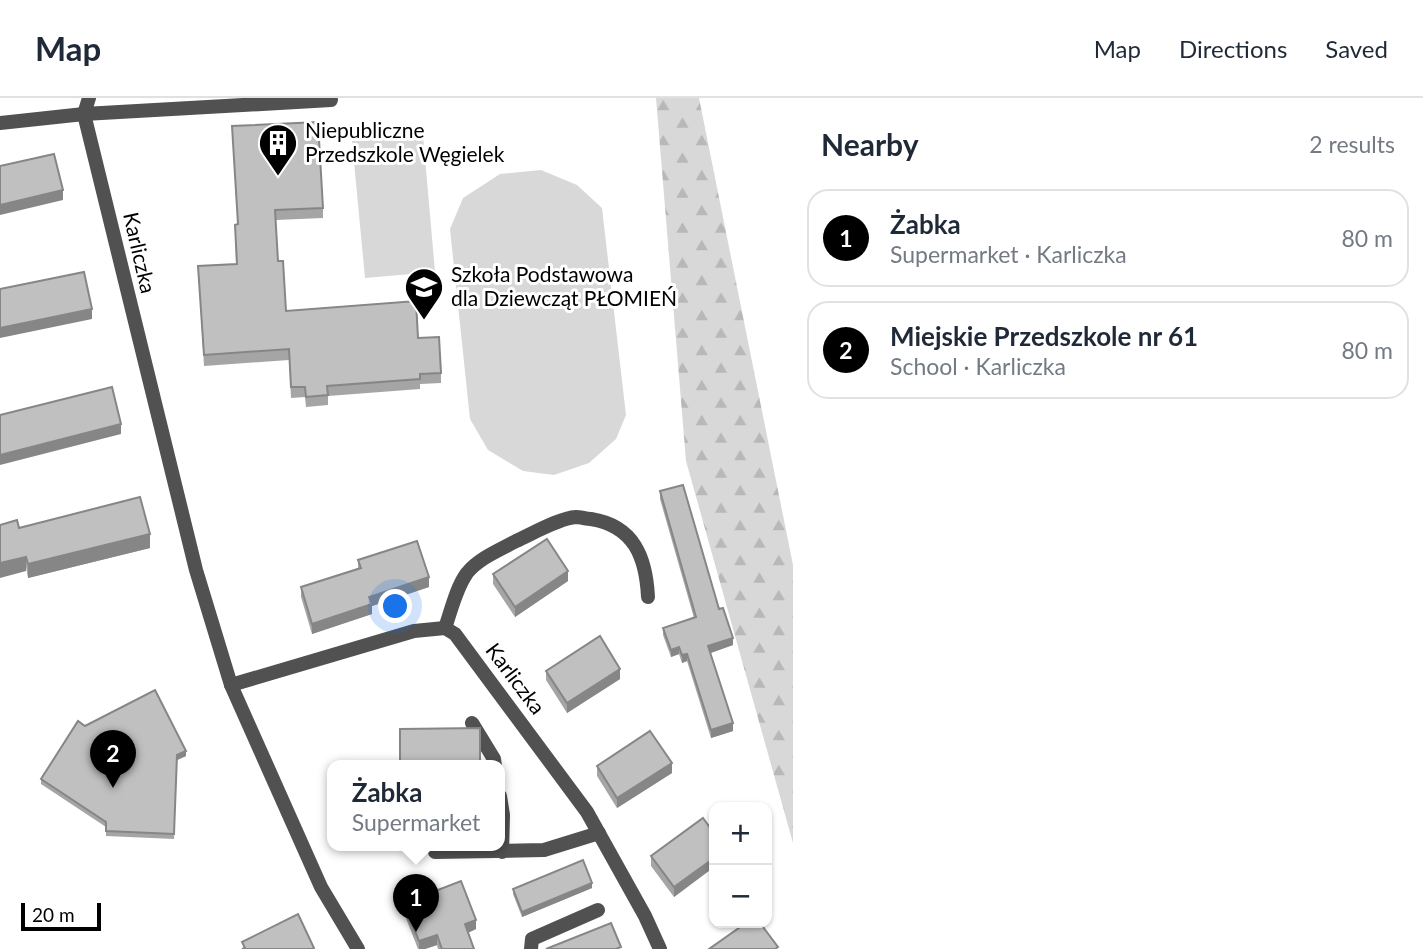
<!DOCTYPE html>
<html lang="en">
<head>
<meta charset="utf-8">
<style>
	:root { --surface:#fff; --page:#f2f2f3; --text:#1f2937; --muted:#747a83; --line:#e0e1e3; --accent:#000 }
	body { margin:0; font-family:Lato,sans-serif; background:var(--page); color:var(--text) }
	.controls { position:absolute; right:21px; bottom:21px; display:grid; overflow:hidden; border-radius:14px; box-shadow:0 2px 5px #0004 }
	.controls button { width:63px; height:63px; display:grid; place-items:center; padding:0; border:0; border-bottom:2px solid var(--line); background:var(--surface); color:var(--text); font:35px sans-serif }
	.scale { position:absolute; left:21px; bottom:18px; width:80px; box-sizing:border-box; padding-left:7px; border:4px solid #000; border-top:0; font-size:19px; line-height:24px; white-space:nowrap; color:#000; -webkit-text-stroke:5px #fff; paint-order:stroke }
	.you { position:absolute; left:396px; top:509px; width:24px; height:24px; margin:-18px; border:5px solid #fff; border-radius:50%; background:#1a73e8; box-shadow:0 0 0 10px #1a73e833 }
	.badge { display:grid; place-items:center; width:46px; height:46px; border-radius:50%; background:var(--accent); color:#fff; font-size:23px; font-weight:700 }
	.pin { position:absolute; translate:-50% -58px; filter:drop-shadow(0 2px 4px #0008) }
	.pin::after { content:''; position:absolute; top:37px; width:24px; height:21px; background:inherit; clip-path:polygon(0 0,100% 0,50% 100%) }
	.popup { position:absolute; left:327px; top:662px; width:178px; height:91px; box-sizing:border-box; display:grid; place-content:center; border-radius:14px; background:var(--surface); filter:drop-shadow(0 2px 5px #0005); font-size:23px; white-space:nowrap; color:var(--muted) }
	.popup b { font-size:26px; color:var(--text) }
	.popup::after { content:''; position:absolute; left:50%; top:100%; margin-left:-14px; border:14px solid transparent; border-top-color:var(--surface) }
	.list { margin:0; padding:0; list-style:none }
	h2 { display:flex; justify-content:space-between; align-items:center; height:91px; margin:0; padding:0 28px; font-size:30px }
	h2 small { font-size:23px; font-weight:400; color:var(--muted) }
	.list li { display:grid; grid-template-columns:46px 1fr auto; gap:21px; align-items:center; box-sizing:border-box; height:98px; margin:0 14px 14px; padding:0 14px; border:2px solid var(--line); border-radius:21px }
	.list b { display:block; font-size:26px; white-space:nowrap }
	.list p { margin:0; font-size:23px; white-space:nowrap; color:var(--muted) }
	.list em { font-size:23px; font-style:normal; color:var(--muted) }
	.map { position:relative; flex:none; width:793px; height:851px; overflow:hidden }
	header { display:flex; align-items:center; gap:42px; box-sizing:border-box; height:98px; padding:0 35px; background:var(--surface); border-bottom:2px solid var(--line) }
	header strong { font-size:33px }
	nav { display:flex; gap:38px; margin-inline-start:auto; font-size:24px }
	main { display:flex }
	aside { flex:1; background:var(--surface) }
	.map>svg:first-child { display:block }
	.forest { fill:url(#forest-firs) }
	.park { fill:#d8d8d8 }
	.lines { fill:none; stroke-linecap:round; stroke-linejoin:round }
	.lane { stroke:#515151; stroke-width:14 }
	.street { stroke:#515151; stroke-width:14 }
	.wall { fill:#a5a5a5 }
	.shaded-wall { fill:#868686 }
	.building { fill:#c0c0c0; stroke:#868686; stroke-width:2 }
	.labels { text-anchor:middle; stroke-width:6; stroke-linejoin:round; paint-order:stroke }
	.poi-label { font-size:21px; fill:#000; stroke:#fff; text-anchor:start }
	.street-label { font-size:21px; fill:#000; stroke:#fff }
</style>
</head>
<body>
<header>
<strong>Map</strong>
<nav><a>Map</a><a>Directions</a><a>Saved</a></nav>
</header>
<main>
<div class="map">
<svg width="793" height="851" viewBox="0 0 793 851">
	<defs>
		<pattern id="forest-firs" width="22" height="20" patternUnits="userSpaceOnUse" patternTransform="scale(1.75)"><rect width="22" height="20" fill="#d8d8d8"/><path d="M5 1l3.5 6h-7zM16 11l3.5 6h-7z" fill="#b8b8b8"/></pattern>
	</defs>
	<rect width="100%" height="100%" fill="#fff"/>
	<polygon class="forest" points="656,0 699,0 793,467 793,745 686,363"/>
	<g class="park">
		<polygon points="423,37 435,174 365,180 352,43"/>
		<polygon points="541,72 577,87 602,110 626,317 616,341 589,365 554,377 523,373 488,352 470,321 450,131 463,100 500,76"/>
	</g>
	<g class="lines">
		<g class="lane">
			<path d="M 445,530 C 451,513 456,490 467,475 C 479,460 500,452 516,443 C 532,436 559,420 576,419 C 580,419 587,421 591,421 C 634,428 646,459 648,499"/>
			<polyline points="231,587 414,533 445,530 455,536 587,714 645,818 660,851"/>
			<polyline points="472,625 494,661 495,668"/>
			<polyline points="500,698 503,717 502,754"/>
			<polyline points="435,754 544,752 599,735"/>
			<polyline points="531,851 532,841 598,812"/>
		</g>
		<g class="street">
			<polyline points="89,0 84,16 331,2"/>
			<polyline points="0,25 84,16 196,472 231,587 321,789 358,851"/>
		</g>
	</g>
	<g class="wall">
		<polygon points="232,28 323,110 323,120 276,122 278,163 286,213 418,240 441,275 441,285 420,286 420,291 328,298 328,307 306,309 305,299 291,300 289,262 204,268 198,168 236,166 235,127 238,126"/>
		<polygon points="660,393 719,511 733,547 710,555 733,633 711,640 687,563 682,565 679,556 671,559 663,537 663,530 694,520 660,401"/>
		<polygon points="19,430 150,450 28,480"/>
		<polygon points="358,462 429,489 372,508 372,516 312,536 301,499 301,489 358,470"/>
		<polygon points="493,476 568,483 515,519 493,486"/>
		<polygon points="546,573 620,581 567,615 546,582"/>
		<polygon points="85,628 186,658 177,662 174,741 106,738 106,729 41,686 41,681"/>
		<polygon points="597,668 672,675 617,710 597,678"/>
		<polygon points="714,735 714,769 674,799 651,768 651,758"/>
		<polygon points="592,790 522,819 513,796 513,791"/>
		<polygon points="404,805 476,831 468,835 474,851 438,851 437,847 425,851 418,851 404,815"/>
	</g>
	<g class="shaded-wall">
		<polygon points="63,92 63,102 0,117 0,107"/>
		<polygon points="92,211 92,221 0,240 0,230"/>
		<polygon points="121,326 121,336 0,367 0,357"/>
		<polygon points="150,436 150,450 28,480 28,466"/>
		<polygon points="26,459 26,473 0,480 0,465"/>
		<polygon points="568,473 568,483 515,519 515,509"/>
		<polygon points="429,479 429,489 372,508 372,516 312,536 312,526 369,499"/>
		<polygon points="733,540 733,547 708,556 708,548"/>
		<polygon points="679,549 679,556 671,559 671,552"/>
		<polygon points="687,556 687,563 682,565 682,557"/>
		<polygon points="620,571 620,581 567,615 567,605"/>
		<polygon points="733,625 733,633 711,640 711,632"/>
		<polygon points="186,653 186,658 177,662 174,741 177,657"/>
		<polygon points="672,665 672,675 617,710 617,700"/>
		<polygon points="714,760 714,769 674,799 674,789"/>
		<polygon points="592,785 592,790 522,819 522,814"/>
		<polygon points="476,822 476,831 465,836 465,826"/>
		<polygon points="437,837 437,847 425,851 419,851 419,843"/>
	</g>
	<g class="building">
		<polygon points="318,24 323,110 275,112 278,163 283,163 286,213 416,203 418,240 439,239 441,275 420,276 420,281 327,288 328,297 306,299 305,289 291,289 289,251 204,257 198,168 237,166 235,127 238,126 232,28"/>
		<polygon points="54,56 63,92 0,107 0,68"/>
		<polygon points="84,174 92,211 0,230 0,191"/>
		<polygon points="112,289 121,326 0,357 0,317"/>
		<polygon points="683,387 719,511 723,510 733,540 708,548 733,625 711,632 687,556 682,557 679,549 671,552 663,530 696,519 660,393"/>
		<polygon points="140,399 150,436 28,466 26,459 0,465 0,427 17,422 19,430"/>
		<polygon points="547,441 568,473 515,509 493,476"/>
		<polygon points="417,443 429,479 369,499 372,506 312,526 301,489 361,470 358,462"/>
		<polygon points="600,538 620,571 567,605 546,573"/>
		<polygon points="155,592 186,653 177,657 174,736 106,733 106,724 41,681 78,623 85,628"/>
		<polygon points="480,630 480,668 400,668 400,631"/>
		<polygon points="650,633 672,665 617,700 597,668"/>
		<polygon points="703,720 714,735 714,760 674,789 651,758"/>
		<polygon points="583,762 592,785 522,814 513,791"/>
		<polygon points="461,783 476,822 465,826 474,851 442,851 437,837 419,843 404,805"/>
		<polygon points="298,816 314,850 312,851 242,851 245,850 242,844"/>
		<polygon points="611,825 621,849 616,851 546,851"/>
		<polygon points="746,825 760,825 778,849 775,851 709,851"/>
	</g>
	<defs>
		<g id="building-pin" transform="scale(2.0125)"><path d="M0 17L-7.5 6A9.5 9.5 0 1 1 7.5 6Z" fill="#000" stroke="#fff"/><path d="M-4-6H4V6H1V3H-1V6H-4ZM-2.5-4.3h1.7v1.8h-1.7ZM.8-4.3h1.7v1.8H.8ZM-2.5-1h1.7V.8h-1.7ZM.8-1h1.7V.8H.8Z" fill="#fff"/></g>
		<g id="school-pin" transform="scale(2.0125)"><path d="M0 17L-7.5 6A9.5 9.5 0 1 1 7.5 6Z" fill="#000" stroke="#fff"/><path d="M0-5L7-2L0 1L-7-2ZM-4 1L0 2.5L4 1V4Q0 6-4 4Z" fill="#fff"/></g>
	</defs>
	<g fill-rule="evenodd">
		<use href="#building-pin" x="278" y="45"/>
		<use href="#school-pin" x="424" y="189"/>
	</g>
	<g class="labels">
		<g class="poi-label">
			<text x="305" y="40">Niepubliczne<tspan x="305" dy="24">Przedszkole Węgielek</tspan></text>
			<text x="451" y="184">Szkoła Podstawowa<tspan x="451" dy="24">dla Dziewcząt PŁOMIEŃ</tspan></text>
		</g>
		<g class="street-label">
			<text transform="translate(139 155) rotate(77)" y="7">Karliczka</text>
			<text transform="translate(515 581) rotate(53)" y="7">Karliczka</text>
		</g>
	</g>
</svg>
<div class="controls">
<button>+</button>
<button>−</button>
</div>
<div class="scale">20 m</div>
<div class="you"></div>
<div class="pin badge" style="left:416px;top:834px">1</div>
<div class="popup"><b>Żabka</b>Supermarket</div>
<div class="pin badge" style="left:113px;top:690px">2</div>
</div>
<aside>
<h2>Nearby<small>2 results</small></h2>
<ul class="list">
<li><span class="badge">1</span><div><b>Żabka</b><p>Supermarket · Karliczka</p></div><em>80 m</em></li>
<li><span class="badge">2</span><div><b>Miejskie Przedszkole nr 61</b><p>School · Karliczka</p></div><em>80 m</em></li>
</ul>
</aside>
</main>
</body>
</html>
